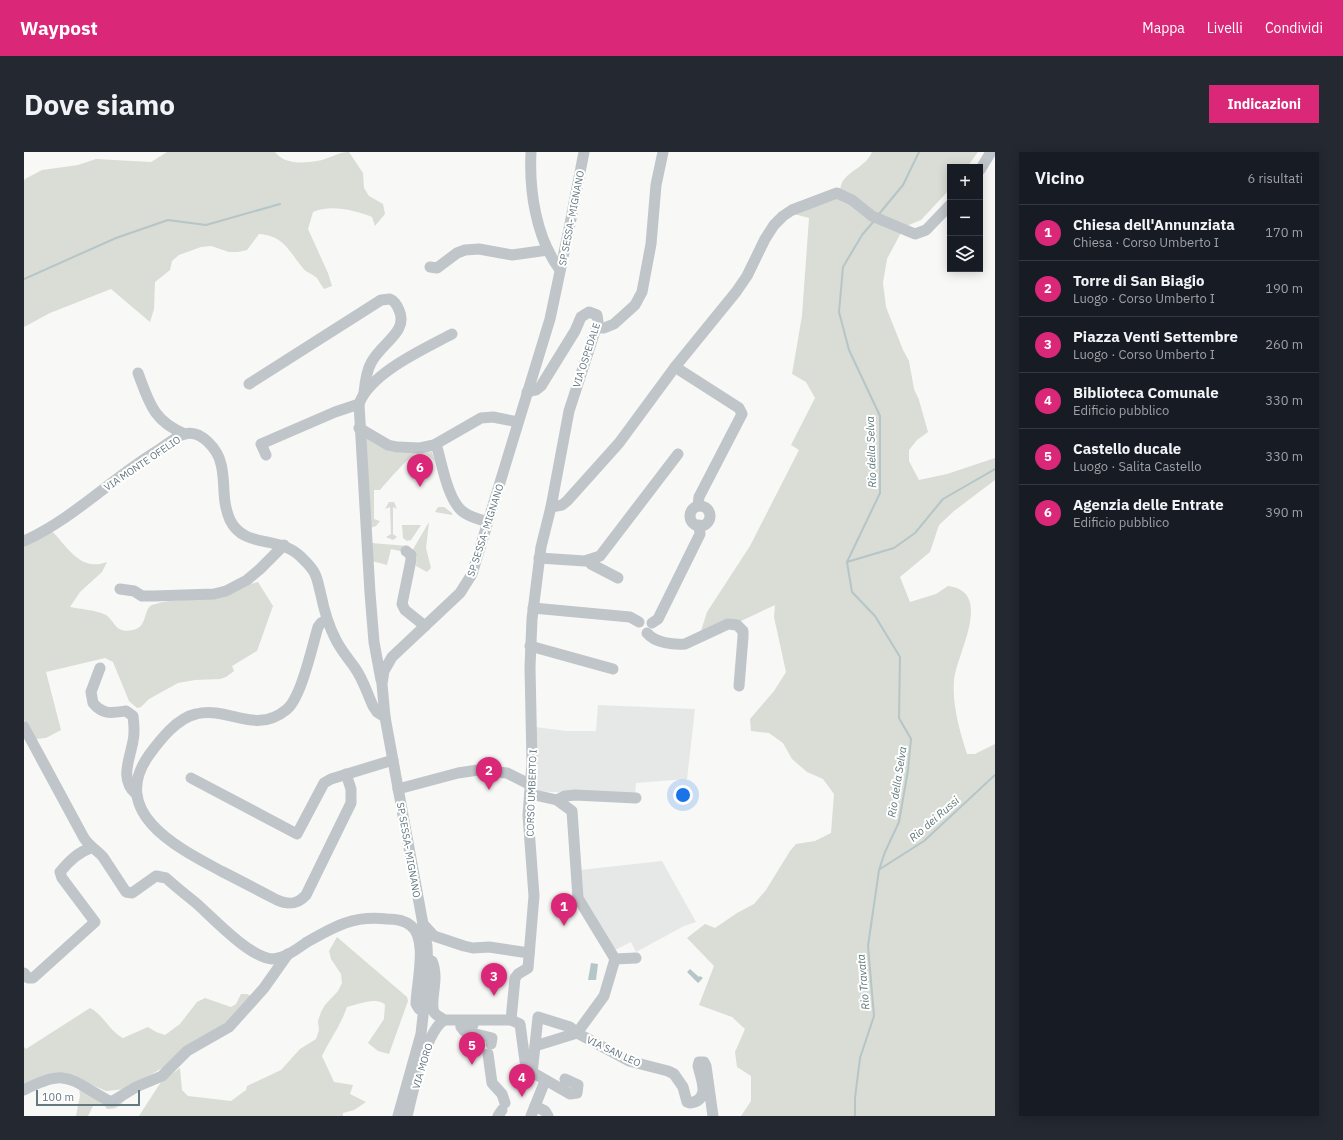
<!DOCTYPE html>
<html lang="it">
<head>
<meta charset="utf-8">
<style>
	:root { --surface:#171b24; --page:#242831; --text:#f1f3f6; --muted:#9ea1a6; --line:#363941; --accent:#db2777 }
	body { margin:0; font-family:"IBM Plex Sans",sans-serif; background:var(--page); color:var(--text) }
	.controls { position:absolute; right:12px; top:12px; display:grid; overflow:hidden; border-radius:0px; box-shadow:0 2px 10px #0003 }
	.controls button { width:36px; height:36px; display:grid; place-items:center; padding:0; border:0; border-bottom:1px solid var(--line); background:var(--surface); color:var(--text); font:20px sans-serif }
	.scale { position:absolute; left:12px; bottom:10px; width:104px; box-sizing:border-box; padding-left:4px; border:2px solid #647880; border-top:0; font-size:11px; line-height:14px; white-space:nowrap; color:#647880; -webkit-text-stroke:3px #fff; paint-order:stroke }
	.you { position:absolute; left:659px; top:643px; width:14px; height:14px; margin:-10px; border:3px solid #fff; border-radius:50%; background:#1a73e8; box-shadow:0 0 0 6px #1a73e833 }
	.badge { display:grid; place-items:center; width:26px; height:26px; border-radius:50%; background:var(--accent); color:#fff; font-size:13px; font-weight:700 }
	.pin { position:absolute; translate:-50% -33px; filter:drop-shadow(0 1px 2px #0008) }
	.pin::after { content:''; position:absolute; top:21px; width:14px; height:12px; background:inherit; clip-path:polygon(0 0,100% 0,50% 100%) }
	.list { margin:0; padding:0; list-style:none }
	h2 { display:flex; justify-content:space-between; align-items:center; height:52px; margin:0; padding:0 16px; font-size:17px }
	h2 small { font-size:13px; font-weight:400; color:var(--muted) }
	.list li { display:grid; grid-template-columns:26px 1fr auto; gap:12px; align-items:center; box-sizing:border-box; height:56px; padding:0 16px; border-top:1px solid var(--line) }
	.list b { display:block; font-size:15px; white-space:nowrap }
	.list p { margin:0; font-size:13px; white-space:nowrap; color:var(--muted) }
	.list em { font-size:13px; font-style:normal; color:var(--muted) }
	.icon { flex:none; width:22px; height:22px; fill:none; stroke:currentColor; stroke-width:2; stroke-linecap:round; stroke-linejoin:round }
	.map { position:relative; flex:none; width:971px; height:964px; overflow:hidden; border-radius:0px }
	header { display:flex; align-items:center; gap:24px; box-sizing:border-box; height:56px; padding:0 20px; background:var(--accent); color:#fff }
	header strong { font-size:19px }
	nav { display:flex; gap:22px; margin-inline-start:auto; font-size:14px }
	.intro { display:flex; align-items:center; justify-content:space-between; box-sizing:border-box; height:96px; padding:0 24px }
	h1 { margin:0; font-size:28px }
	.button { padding:10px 18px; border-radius:0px; background:var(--accent); color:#fff; font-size:14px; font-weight:700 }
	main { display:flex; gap:24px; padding:0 24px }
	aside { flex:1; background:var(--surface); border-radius:0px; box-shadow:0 2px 10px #0003 }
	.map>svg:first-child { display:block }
	.built { fill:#e6e8e7 }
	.green { fill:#d9ddd5 }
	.water { fill:#b6c5c7 }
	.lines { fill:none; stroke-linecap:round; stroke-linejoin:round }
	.stream { stroke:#b6c5c7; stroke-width:2 }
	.minor { stroke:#bfc5c8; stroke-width:11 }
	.labels { text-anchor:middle; stroke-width:4; stroke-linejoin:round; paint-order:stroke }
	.street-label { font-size:10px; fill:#647880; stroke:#fff }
	.water-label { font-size:11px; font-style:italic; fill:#5f777a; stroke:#fff }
</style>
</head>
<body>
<header>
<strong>Waypost</strong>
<nav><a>Mappa</a><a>Livelli</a><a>Condividi</a></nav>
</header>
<div class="intro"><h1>Dove siamo</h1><a class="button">Indicazioni</a></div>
<main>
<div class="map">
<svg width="971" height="964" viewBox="0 0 971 964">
	<rect width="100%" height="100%" fill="#f8f8f6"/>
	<g class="built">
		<polygon points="574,553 671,557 663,627 612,631 611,644 509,639 511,575 543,579 572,579"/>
		<polygon points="638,709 672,770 660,774 612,800 607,790 589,799 559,747 556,718"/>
	</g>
	<g class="green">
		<path d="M 143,0 L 251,0 C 262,14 282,11 298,8 C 308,5 315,0 325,0 L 339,21 L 340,36 L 345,44 L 359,52 L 361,62 L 351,74 L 348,65 C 331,58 306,52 289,60 L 284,77 L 304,121 L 308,134 L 300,137 C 297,133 295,129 293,126 C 289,122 282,121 278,115 C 264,98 260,84 235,82 L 223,98 L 214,100 L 205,100 L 187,94 L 177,95 L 155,103 L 148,109 L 146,118 L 131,130 L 130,157 L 126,170 L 87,137 L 26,161 L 0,175 L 0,29 L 1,27 L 18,18 L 54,13 L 72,7 L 127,10 Z"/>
		<path d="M 848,0 L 954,0 L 943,15 L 926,15 L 926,37 L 897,68 L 880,75 L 863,107 L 859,131 L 862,155 L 879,198 L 885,209 L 890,237 L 895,248 L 904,280 L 893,288 L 885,298 L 885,309 L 895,328 L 923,322 L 971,306 L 971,328 L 930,359 L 915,373 L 906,400 L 876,425 L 886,450 L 912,442 L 924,434 C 971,440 932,502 930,529 C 928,553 936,580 943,602 L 951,602 L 971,592 L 971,964 L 717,964 L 727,949 L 727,924 L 713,915 L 711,900 L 721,877 L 708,865 L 675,853 L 690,814 L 663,786 L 681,772 L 691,776 L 713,761 L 730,752 L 742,738 L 766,699 L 772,692 L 791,689 L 807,681 L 810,642 L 799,627 L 783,620 L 768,607 L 759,591 L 745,581 L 727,579 L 726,567 L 750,539 L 762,520 L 750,465 L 751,453 L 717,469 L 676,482 L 683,460 L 726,394 L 775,298 L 767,293 L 791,246 L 782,230 L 768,222 L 778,164 L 785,66 L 770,62 L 813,47 L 817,47 C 811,19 839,21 848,0 Z"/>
		<path d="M 342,286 C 368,303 378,302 408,300 L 411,310 C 407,304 400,300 392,302 C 385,304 362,331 356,338 L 350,338 L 350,367 L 356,369 L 352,374 L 346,376 Z"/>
		<polygon points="365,350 370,350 373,357 369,355 369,382 373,385 369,388 362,385 367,382 366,355 361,357"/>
		<polygon points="414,355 420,355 428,361 428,363 411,360"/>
		<polygon points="405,370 402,396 407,416 403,420 392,414 393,405 388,399"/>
		<polygon points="378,373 397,373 387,388 383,389 379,386"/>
		<path d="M 28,379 C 44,396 57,420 83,410 L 78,420 L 56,440 L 46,455 C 56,457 72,458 82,463 C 91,469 91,482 109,478 C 124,475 119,457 128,453 C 151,445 178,450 201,444 C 212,441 222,432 234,430 L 249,454 L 233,499 L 208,514 L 210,519 L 202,525 L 196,527 L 171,528 L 154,531 L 125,547 L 117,555 L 113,556 L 105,549 L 89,510 L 81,506 L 22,520 L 37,578 L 22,586 L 12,587 L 7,581 L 0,568 L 0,391 Z"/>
		<polygon points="347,391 384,394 376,399 367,397 363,413 348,409"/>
		<path d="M 313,785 L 383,845 L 384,849 L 365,902 L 354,899 L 344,891 L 360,867 L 361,853 C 354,844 332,853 323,855 C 317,873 306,887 298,904 L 310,930 L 329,933 L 326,942 L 342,950 L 330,958 L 319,961 L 319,964 L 115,964 L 137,930 L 156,916 L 158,938 L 164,944 L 207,949 L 222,938 L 223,934 L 257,918 L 276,897 L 292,887 L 295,878 L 294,869 L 297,860 L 301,853 L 314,839 L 318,831 L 317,822 L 307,807 L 305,799 Z"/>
		<path d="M 217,842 L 223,842 L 227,844 L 204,869 L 140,915 L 102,937 L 82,939 L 53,926 L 0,934 L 0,895 L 2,897 L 66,856 C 80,863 85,879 99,886 L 124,875 L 132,880 L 141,883 L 156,872 L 173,850 L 181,846 L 207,855 L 212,852 Z"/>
		<path d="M 55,935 L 68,942 L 103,945 C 98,952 93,958 83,957 L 79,952 L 70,952 L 64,964 L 52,964 L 56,944 Z"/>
	</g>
	<g class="water">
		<polygon points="567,811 574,812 572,828 564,828"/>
		<polygon points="666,817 675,825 676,824 679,826 674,831 663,820"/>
	</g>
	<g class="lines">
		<g class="stream">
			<polyline points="855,62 879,33 895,0"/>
			<polyline points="0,127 92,86 144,68 182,73 256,52"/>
			<polyline points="823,410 870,396 891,381 919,347 971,317"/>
			<polyline points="856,717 900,689 971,623"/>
			<polyline points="831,964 831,946 836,906 850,864 844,794 855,718 861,700 875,670 884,618 887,587 875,566 876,505 851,464 828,440 823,410 856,341 856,264 825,198 815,160 819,115 838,83 850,69"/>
		</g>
		<g class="minor">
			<path d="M 507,0 C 505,39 512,86 536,118"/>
			<polyline points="956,18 967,0"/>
			<polyline points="406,115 413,116 433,101 441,98 455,97 488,103 524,98"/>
			<polyline points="572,176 580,176 590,172 611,153 618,140 627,92 632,33 639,0"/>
			<polyline points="651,215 715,256 718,262 675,345 674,354"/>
			<path d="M 114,221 C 125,250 129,269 161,282"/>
			<path d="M 225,232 L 357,148 L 366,147 C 371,149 373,153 375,158 C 385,180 357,191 347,211 C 342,220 341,231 340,241"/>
			<polyline points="503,240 512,238 517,234 551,179 557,165 565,160 573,163 574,170 545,259 527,355 517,395 508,467 506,515 508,611 504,663 510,744 504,816 494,822 491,826 487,868 496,872 501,909 506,919 546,942 553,941 554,933 541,927"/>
			<polyline points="335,276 364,293 373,295 396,296 410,293 457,266 469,265 494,270"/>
			<path d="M 412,292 C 418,311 423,346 438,359 C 445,365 455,367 464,370"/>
			<polyline points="242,303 237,292 311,260 335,252"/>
			<circle cx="676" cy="364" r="10"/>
			<polyline points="527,355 538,353 543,349 595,291 651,215 712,140 723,124 741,87 750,73 759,64 768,58 813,41 828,48 848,64 891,82 902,78 926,53"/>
			<path d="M 0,389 C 49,367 87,327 133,299 C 141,294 152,284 161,282 C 177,277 194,298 197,312 C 202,332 197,347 206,368 C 220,397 254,383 276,404 C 281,409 288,415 291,422 C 294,428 295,436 297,443 C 300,458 304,472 311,486 C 316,497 324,506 331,516 C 339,527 343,541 349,554 L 353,560 L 361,565"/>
			<polyline points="382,399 387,403 387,408 378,452 381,458 401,474"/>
			<polyline points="515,406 561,409 576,404 654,302"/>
			<polyline points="564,408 567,412 594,426"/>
			<polyline points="96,437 110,439 118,444 130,444 190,442 202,439 223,428 236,417 260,393"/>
			<polyline points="509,456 606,465 615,470"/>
			<path d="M 303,468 L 297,471 L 294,475 C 288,495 277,547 262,558 C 231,583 205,554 172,562 C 153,566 136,588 125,603 C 84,661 154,696 197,719 C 215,728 234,738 253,748 C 264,753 273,753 282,743 L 327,651 L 327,637 L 322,622"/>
			<polyline points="628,471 634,467 676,382 675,373"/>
			<path d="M 623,481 C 631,491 650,493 661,492 L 704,472 L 713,473 L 719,479 L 719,485 L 715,534"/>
			<polyline points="506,494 589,517"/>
			<path d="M 76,516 L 67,540 L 69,551 C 79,563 87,561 102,559 L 109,564 C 110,572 111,581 109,589 C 106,607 95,627 112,642"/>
			<path d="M 357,528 L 350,490 L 346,441 L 335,252 C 346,221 400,197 428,182"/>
			<path d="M 0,575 L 60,686 C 66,695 73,698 79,705 L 102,740 L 108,741 L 132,724 L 142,726 C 152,735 162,743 172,751 C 189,766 225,805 248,807 C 260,807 273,797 283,790 C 311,774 330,763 363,767 C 370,767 380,768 386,773 C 405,786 392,833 392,852 L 395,857 L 400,857"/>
			<polyline points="167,626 273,682 300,631 307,627 369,608"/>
			<polyline points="374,637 434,621 454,618 483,621 507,633"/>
			<polyline points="506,642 533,648 548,659 554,746 591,807 580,844 553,881 511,894"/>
			<polyline points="533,648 541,644 551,643 612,646"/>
			<polyline points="399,772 410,784 440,794 449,796 465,795 505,801"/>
			<polyline points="591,807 612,806"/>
			<path d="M 408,809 C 416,828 405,848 410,860 C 412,864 417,865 420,868 L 487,868"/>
			<path d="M 0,821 L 4,826 L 9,826 L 71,770 L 38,726 L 36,720 C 45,709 54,700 67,696"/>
			<polyline points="449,873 439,873 437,875 440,879 468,886 467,892"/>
			<polyline points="464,902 468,931 478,942 481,951"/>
			<path d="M 508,922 L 514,865 L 546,875 L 553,881 L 605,909 L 644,919 L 650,922 L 659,935 L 663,950 L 666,951 C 687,948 677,927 674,914 L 675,910 L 680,910 L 682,914 L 689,964"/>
			<path d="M 0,938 C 44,915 46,928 85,949 L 89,949 L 112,935 L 138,924 L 163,899 L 205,875 L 240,836 L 264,802"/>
			<polyline points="511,954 521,959 524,964"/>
			<polyline points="374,964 397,882 404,819 403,794 361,565 358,532 360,519 368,505 436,441 448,422 526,167 545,77 560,0"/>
			<path d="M 383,964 C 389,940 401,881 420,868"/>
			<polyline points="474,964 478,958"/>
			<polyline points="507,964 521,929"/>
		</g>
	</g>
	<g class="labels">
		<g class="street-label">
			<text transform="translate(547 66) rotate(-79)" y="4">SP SESSA- MIGNANO</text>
			<text transform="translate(562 203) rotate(-72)" y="4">VIA OSPEDALE</text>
			<text transform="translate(118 311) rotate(-34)" y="4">VIA MONTE OFELIO</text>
			<text transform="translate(461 378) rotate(-72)" y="4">SP SESSA- MIGNANO</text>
			<text transform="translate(507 641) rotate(-88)" y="4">CORSO UMBERTO I</text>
			<text transform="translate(385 698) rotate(80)" y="4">SP SESSA- MIGNANO</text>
			<text transform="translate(590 899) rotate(25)" y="4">VIA SAN LEO</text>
			<text transform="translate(398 914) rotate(-73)" y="4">VIA MORO</text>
		</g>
		<g class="water-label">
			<text transform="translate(847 300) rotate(-92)" y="4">Rio della Selva</text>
			<text transform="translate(873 630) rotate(-81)" y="4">Rio della Selva</text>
			<text transform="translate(910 667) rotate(-41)" y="4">Rio dei Russi</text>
			<text transform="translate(839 830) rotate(-95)" y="4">Rio Travata</text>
		</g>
	</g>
</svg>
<div class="controls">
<button>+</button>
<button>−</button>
<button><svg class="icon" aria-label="layers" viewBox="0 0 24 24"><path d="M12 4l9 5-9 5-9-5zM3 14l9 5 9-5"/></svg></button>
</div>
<div class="scale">100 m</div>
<div class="you"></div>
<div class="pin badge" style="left:540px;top:774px">1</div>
<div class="pin badge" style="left:465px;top:638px">2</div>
<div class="pin badge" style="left:470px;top:844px">3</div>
<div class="pin badge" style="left:498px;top:945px">4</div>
<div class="pin badge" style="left:448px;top:913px">5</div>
<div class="pin badge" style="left:396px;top:335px">6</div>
</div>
<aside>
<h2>Vicino<small>6 risultati</small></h2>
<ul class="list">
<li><span class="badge">1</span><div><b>Chiesa dell'Annunziata</b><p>Chiesa · Corso Umberto I</p></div><em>170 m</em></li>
<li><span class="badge">2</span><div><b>Torre di San Biagio</b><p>Luogo · Corso Umberto I</p></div><em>190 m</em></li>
<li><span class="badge">3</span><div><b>Piazza Venti Settembre</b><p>Luogo · Corso Umberto I</p></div><em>260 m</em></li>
<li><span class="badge">4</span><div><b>Biblioteca Comunale</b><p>Edificio pubblico</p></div><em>330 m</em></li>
<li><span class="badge">5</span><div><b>Castello ducale</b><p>Luogo · Salita Castello</p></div><em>330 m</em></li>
<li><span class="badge">6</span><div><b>Agenzia delle Entrate</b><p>Edificio pubblico</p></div><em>390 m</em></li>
</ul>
</aside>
</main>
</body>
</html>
